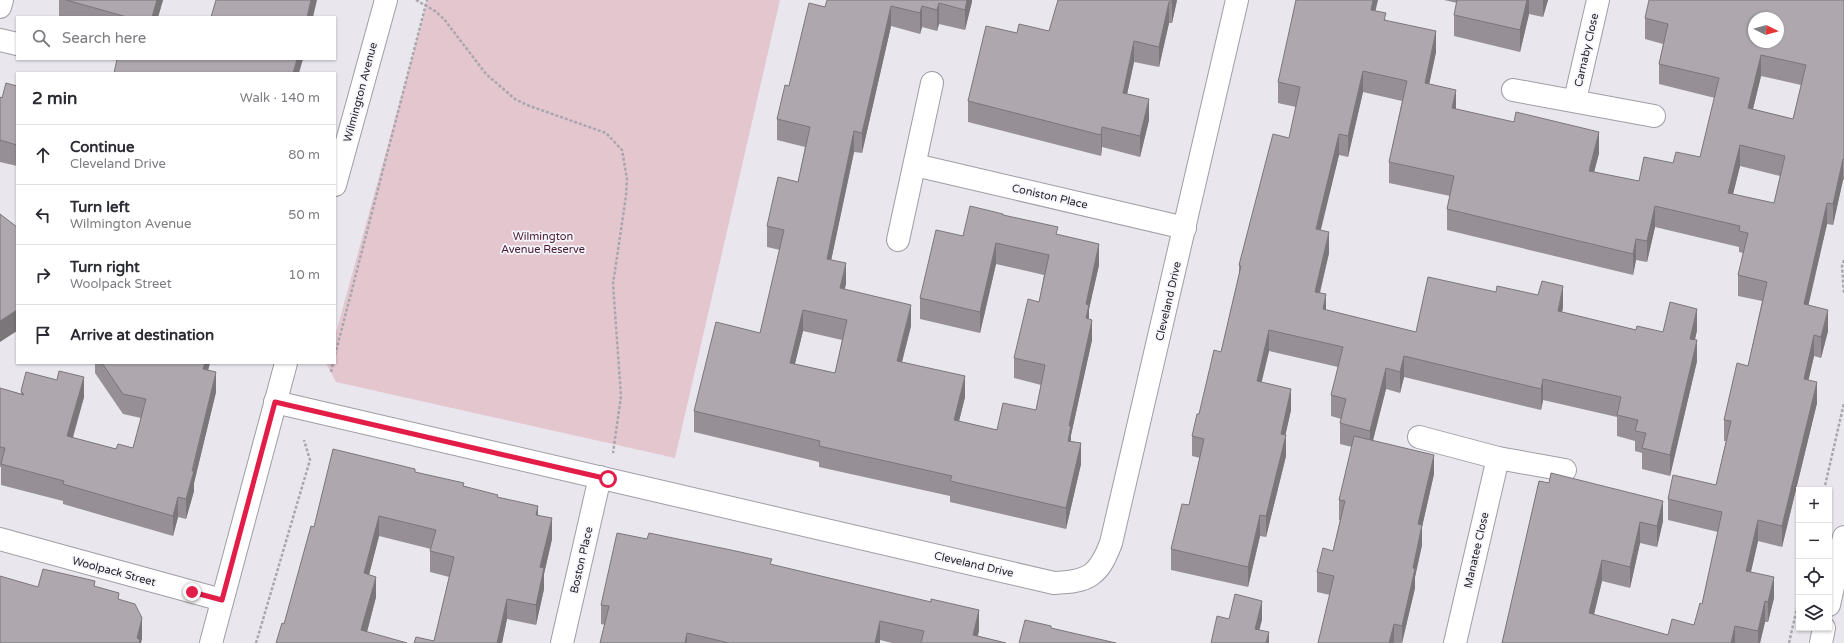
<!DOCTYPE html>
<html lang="en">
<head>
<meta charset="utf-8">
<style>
	:root { --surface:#fff; --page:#f2f2f3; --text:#2b2b33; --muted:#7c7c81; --line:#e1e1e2 }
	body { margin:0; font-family:"Varela Round",sans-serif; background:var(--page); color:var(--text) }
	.controls { position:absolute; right:12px; bottom:12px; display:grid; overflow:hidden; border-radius:0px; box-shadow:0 1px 3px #0004 }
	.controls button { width:36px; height:36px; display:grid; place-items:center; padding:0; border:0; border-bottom:1px solid var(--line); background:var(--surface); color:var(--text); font:20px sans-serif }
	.compass { position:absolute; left:1748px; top:12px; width:36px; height:36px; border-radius:50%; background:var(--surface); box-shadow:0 1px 3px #0004; rotate:95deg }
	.stop { position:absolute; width:12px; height:12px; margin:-9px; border:3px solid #e11d48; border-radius:50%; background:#fff }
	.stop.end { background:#e11d48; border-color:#fff; box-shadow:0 1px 4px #0008 }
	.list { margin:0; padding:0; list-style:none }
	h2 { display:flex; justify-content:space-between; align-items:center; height:52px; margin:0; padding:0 16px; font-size:17px }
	h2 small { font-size:13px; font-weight:400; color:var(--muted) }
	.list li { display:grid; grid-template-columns:26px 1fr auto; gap:12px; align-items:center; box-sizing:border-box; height:60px; padding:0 16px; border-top:1px solid var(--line) }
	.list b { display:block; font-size:15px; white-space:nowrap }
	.list p { margin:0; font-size:13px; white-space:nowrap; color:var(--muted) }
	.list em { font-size:13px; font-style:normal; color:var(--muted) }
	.icon { flex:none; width:22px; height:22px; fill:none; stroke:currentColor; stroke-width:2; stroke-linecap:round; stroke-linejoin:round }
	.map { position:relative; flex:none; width:1844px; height:643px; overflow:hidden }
	.search { position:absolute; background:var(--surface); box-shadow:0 1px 3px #0004; left:16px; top:16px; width:320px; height:44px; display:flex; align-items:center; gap:10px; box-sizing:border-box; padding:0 14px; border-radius:0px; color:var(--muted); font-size:15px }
	.panel { position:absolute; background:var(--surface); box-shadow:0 1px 3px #0004; left:16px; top:72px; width:320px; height:292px; border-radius:0px }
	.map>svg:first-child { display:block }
	.green { fill:#e4c6cf }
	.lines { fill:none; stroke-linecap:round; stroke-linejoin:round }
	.street-casing { stroke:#9f9da5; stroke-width:24 }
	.path { stroke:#a9a7ad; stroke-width:2.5; stroke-dasharray:3 2; stroke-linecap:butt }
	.street { stroke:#fff; stroke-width:22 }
	.wall { fill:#969096; fill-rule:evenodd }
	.shaded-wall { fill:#7a767a }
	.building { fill:#aea8ae; stroke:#7a767a; fill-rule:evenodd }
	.route { stroke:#e11d48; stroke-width:5 }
	.labels { text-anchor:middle; stroke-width:3.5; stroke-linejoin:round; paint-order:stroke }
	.street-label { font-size:11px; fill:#201f22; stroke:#f6f4fc }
	.park-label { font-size:11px; fill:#471b2c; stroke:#f6f4fc }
</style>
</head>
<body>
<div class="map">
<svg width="1844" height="643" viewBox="0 0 1844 643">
	<rect width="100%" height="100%" fill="#e9e6ee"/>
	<polygon class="green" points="428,0 780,0 675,458 336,382 327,365 327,363 335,363 335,336"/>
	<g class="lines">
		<g class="street-casing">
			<g id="street">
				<polyline points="0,7 2,0"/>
				<polyline points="0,40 17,44"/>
				<polyline points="1513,90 1654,116"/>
				<polyline points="1575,100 1598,0"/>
				<polyline points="915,165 1185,228"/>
				<polyline points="335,185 386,0"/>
				<polyline points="898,240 932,83"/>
				<path d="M 275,402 L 1054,583 C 1089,582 1099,575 1111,543 L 1237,0"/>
				<polyline points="1419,437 1498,458 1565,470"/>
				<polyline points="0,539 222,600"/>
				<polyline points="1829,605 1844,537"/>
				<polyline points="211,643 286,363"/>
				<polyline points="562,643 600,477"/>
				<polyline points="1455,643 1498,458"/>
				<polyline points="1821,643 1824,628"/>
			</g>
		</g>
		<g class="path">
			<polyline points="416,0 435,11 444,19 486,74 515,99 527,105 606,133 622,150 627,179 626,196 613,284 621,396 613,453"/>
			<polyline points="1844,260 1842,266 1844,294"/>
			<polyline points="335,355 427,0"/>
			<polyline points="331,372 333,363"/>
			<polyline points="1824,490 1844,403"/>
			<polyline points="256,643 310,460 304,440"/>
			<polyline points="1789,643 1799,599"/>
		</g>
		<use href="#street" class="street"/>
	</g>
	<g class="wall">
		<polygon points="59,0 163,0 158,17 59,17"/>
		<path d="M 972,0 L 965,30 L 939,24 L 937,31 L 922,27 L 920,34 L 891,26 L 862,153 L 854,152 L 831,260 L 846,284 L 844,290 L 911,326 L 902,362 L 965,397 L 959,421 L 997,430 L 1036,410 L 1041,385 L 1014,378 L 1014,358 L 1039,302 L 1044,275 L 996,264 L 980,333 L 920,319 L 920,298 L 963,236 L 1003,215 L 1058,235 L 1099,265 L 1089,309 L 1089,319 L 1092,340 L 1071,435 L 1071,442 L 1081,464 L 1066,529 L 950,502 L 950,496 L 819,467 L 819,462 L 694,432 L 694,411 L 760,333 L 780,250 L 767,247 L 767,226 L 798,182 L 805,147 L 777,140 L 777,119 L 789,86 L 825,7 ZM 803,331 L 842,340 L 835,373 L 795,364 Z"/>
		<polygon points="1177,0 1172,23 1169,23 1159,67 1134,62 1127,94 1149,120 1140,157 1102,147 1101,156 968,122 968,101 1017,33 1049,31"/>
		<polygon points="1444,0 1548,0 1543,17 1529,14 1520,52 1454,36 1454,15 1457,3"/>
		<path d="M 1844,0 L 1844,180 L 1843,180 L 1833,225 L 1827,224 L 1808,305 L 1828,331 L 1821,358 L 1814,356 L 1808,380 L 1817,403 L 1782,547 L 1758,541 L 1751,572 L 1774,598 L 1768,622 L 1765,622 L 1760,643 L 1502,643 L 1539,481 L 1663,521 L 1657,547 L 1640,543 L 1630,588 L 1602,581 L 1594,615 L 1668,635 L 1694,625 L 1702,604 L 1718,532 L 1668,520 L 1668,499 L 1716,485 L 1726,441 L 1724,441 L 1724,420 L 1748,366 L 1762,301 L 1738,296 L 1738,275 L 1743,253 L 1739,252 L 1739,247 L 1655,227 L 1647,262 L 1636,260 L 1633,275 L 1447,230 L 1447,209 L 1450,196 L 1389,183 L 1389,162 L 1402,101 L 1363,92 L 1348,157 L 1339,155 L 1320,230 L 1329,253 L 1320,293 L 1326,310 L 1416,332 L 1563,307 L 1562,312 L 1636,330 L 1663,332 L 1697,330 L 1695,340 L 1697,361 L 1670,476 L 1642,469 L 1642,453 L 1635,451 L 1635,441 L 1617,436 L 1617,417 L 1543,400 L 1541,410 L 1404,377 L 1400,393 L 1386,389 L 1373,440 L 1434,474 L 1422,527 L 1422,545 L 1415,577 L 1415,588 L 1402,643 L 1318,643 L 1330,595 L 1317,592 L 1317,572 L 1333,551 L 1340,520 L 1339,520 L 1339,500 L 1352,447 L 1340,444 L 1340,423 L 1341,419 L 1331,416 L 1331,395 L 1338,367 L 1269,351 L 1261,382 L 1291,410 L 1285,435 L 1286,456 L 1266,537 L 1260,536 L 1248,587 L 1171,570 L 1171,549 L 1189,505 L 1200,458 L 1192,456 L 1192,436 L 1221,352 L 1239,275 L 1239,265 L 1289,138 L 1296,107 L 1278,103 L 1278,82 L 1376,11 L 1386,20 L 1436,52 L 1429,84 L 1456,109 L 1599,153 L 1594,172 L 1639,181 L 1673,163 L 1700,157 L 1715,98 L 1659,84 L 1659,64 L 1663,44 L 1645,39 L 1645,18 ZM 1761,76 L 1801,85 L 1793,119 L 1753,109 ZM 1740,166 L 1780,176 L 1774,203 L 1733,194 Z"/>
		<polygon points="17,86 17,166 0,162 0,97 2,98"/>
		<polygon points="94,363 210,363 208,370 216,392 194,483 194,491 186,519 178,517 173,536 63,504 63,501 1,485 1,467 0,467 0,388 21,394 21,391 84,397 73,438 116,449 133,448 141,418 123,414 95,373 95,364"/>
		<polygon points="415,472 464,486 498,497 538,515 552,539 544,574 544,589 536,625 507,619 502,643 414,643 434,641 449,577 430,572 430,551 431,549 379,536 369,575 376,597 367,632 284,624 314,527"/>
		<polygon points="647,539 772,565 979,630 978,636 1006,643 892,643 880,640 880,643 600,643 605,625 601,624 601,605"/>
	</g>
	<g class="shaded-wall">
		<polygon points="157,0 163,0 158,17 152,17"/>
		<polygon points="311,0 317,0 313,17 307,17"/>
		<polygon points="967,0 972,0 972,2 965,30 965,10"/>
		<polygon points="1172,0 1177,0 1172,23"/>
		<polygon points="1373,0 1378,0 1371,30 1371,10"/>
		<polygon points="1527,0 1529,0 1529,14 1520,52 1520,30"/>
		<polygon points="1543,0 1548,0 1543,17"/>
		<polygon points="1169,2 1169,23 1159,67 1159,47"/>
		<polygon points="939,3 939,24 937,31 937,10"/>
		<polygon points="891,6 891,26 862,153 862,133"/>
		<polygon points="922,6 922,27 920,34 920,13"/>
		<polygon points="1436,31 1436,52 1425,104 1425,83"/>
		<polygon points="1134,41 1134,62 1123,113 1123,93"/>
		<polygon points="1761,55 1761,76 1748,129 1748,108"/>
		<polygon points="297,59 303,59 299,73 293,73"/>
		<polygon points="1363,71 1363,92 1348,157 1348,136"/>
		<polygon points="1456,90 1456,111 1452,108"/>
		<polygon points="1149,99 1149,120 1140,157 1140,136"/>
		<polygon points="1102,127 1102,147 1101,156 1101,135"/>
		<polygon points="854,131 854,152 827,280 827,259"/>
		<polygon points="1599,132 1599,153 1589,192 1589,171"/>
		<polygon points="1339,134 1339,155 1316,250 1316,229"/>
		<polygon points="1740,145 1740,166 1728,214 1728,193"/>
		<polygon points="1843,159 1843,180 1833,225 1833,204"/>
		<polygon points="1827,203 1827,224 1804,325 1804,304"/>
		<polygon points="1655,206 1655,227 1647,262 1647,241"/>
		<polygon points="1329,232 1329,253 1315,312 1315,292"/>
		<polygon points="1636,239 1636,260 1633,275 1633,254"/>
		<polygon points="996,243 996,264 980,333 980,312"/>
		<polygon points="1099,244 1099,265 1089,309 1089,326 1086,339 1086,304"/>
		<polygon points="846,263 846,284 840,309 840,288"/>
		<polygon points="1563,286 1563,307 1558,332 1558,311"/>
		<polygon points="1326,294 1326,315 1323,309"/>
		<polygon points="911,305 911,326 897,381 897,361"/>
		<polygon points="1697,309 1697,330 1690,360 1690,339"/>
		<polygon points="17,310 17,331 0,342 0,321"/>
		<polygon points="803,310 803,331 790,383 790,363"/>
		<polygon points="1828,310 1828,331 1821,358 1821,337"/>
		<polygon points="1092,320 1092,340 1071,435 1071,447 1068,441 1069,426"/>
		<polygon points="1269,330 1269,351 1257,402 1257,381"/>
		<polygon points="1814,335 1814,356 1804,400 1804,379"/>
		<polygon points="1697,340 1697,361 1670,476 1670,455"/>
		<polygon points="1404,356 1404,377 1400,393 1400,372"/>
		<polygon points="205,363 210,363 203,389 203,369"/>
		<polygon points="1386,368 1386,389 1370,452 1370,431"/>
		<polygon points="216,372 216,392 194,483 194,491 186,519 186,499"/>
		<polygon points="965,376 965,397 954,441 954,420"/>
		<polygon points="84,377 84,397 67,456 67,436"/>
		<polygon points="1543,379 1543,400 1541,410 1541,389"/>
		<polygon points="1817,382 1817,403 1782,547 1782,526"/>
		<polygon points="1291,389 1291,410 1281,455 1281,434"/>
		<polygon points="1286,435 1286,456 1266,537 1266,516"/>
		<polygon points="1081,443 1081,464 1066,529 1066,508"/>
		<polygon points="1434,455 1434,474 1422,527 1422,545 1415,577 1415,588 1402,643 1402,626 1413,568 1418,524"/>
		<polygon points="178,497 178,517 173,536 173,516"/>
		<polygon points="1663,501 1663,521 1657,547 1657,526"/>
		<polygon points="538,506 538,527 536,515"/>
		<polygon points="1260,515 1260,536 1248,587 1248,567"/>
		<polygon points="379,516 379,536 364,594 364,573"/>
		<polygon points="552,518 552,539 544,574 544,589 536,625 536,605 540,567"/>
		<polygon points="1758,520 1758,541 1746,592 1746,571"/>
		<polygon points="1640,522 1640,543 1630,588 1630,567"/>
		<polygon points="1602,560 1602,581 1589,634 1589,613"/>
		<polygon points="376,577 376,597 364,643 361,630"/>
		<polygon points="1774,577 1774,598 1768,622 1768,602"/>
		<polygon points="507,599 507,619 502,643 497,643"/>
		<polygon points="1262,601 1262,620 1256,643 1255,629"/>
		<polygon points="1765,601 1765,622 1760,643 1758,643 1758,631"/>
		<polygon points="979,610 979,630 976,643 973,635"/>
		<polygon points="142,618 142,639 141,643 137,643 137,638"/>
		<polygon points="880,621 880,643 875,643"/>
		<polygon points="1394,624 1394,643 1389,643"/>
		<polygon points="1735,626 1735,643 1731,643"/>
		<polygon points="1269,632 1269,643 1266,643"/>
		<polygon points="687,633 687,643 685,643"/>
	</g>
	<g class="building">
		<polygon points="66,0 157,0 152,17 127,17"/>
		<polygon points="216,0 311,0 307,17 211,17"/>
		<path d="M 827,0 L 967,0 L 965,10 L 939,3 L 937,10 L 922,6 L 920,13 L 891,6 L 862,133 L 854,131 L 827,259 L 846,263 L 840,288 L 911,305 L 897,361 L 965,376 L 954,420 L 997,430 L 1003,403 L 1036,410 L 1045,365 L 1014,358 L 1028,299 L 1039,302 L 1049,255 L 996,243 L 980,312 L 920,298 L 936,230 L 963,236 L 970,206 L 1003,214 L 1003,215 L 1058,227 L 1056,234 L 1099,244 L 1086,304 L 1089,305 L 1086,318 L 1092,320 L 1069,426 L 1071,426 L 1068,441 L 1081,443 L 1066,508 L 950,481 L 952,476 L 819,446 L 820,441 L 694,411 L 716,322 L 760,333 L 784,230 L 767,226 L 778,177 L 798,182 L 810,127 L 777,119 L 785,85 L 789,86 L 809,3 L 825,7 ZM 803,310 L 847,320 L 835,373 L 790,363 Z"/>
		<polygon points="1058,0 1172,0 1172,2 1169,2 1159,47 1134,41 1123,93 1149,99 1140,136 1102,127 1101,135 968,101 986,26 1017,33 1019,24 1049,31"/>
		<path d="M 1296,0 L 1373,0 L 1371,10 L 1386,13 L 1384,20 L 1436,31 L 1425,83 L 1456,90 L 1452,108 L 1514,122 L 1516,112 L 1599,132 L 1589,171 L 1639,181 L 1644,157 L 1673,163 L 1676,152 L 1700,157 L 1719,78 L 1659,64 L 1668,24 L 1645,18 L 1649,0 L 1844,0 L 1844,159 L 1843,159 L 1833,204 L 1827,203 L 1804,304 L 1828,310 L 1821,337 L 1814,335 L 1804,379 L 1817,382 L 1782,526 L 1758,520 L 1746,571 L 1774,577 L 1768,602 L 1765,601 L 1758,631 L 1735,626 L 1731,643 L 1502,643 L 1539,481 L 1549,483 L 1551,473 L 1663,501 L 1657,526 L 1640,522 L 1630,567 L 1602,560 L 1589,613 L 1668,635 L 1672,619 L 1694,625 L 1700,603 L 1702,604 L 1722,512 L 1668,499 L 1673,475 L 1716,485 L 1731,421 L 1724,420 L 1737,363 L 1748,366 L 1767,282 L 1738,275 L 1748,233 L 1739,231 L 1740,226 L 1655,206 L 1647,241 L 1636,239 L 1633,254 L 1447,209 L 1454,176 L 1389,162 L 1407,81 L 1363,71 L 1348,136 L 1339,134 L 1316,229 L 1329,232 L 1315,292 L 1326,294 L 1323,309 L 1416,332 L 1428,277 L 1496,292 L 1497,286 L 1538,295 L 1542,281 L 1563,286 L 1558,311 L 1636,330 L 1637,326 L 1663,332 L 1670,302 L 1697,309 L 1690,339 L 1697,340 L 1670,455 L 1642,448 L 1646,433 L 1635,431 L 1638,420 L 1617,415 L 1621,397 L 1543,379 L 1541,389 L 1404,356 L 1400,372 L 1386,368 L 1370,431 L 1340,423 L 1346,399 L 1331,395 L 1343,347 L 1269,330 L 1257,381 L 1291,389 L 1281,434 L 1286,435 L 1266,516 L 1260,515 L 1248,567 L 1171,549 L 1182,504 L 1189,505 L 1204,439 L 1192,436 L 1197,414 L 1199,414 L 1214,350 L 1221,352 L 1241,266 L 1239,265 L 1273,134 L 1289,138 L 1300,87 L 1278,82 ZM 1754,18 L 1778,18 L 1778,42 L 1754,42 ZM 1761,55 L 1806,65 L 1793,119 L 1748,108 ZM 1740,145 L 1785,156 L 1774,203 L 1728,193 Z"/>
		<polygon points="1457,0 1527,0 1520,30 1454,15"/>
		<polygon points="117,59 297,59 293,73 114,73"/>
		<polygon points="6,83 17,86 17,145 0,140 0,97 2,98"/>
		<polygon points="0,214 17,227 17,310 0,321"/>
		<polygon points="102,363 205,363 203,369 216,372 192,471 194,471 186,499 178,497 173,516 63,484 64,481 1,464 5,448 0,447 0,388 24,395 21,391 26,372 57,380 59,371 84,377 67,436 116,449 118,444 133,448 146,399 123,394"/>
		<polygon points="1354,436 1434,455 1418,524 1422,525 1413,568 1415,569 1402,626 1394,624 1389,643 1318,643 1334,576 1317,572 1323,548 1333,551 1345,501 1339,500"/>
		<polygon points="333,449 415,469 415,472 464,483 463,486 498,495 497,497 538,506 536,515 552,518 540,567 544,568 536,605 507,599 497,643 414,643 416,637 434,641 454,557 430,551 436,530 379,516 364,573 376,577 361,630 407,643 276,643 282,623 284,624 311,526 314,527"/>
		<polygon points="617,533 647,539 649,533 731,550 772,559 770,564 931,602 931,599 979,610 973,635 1006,643 921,643 924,631 880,621 875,643 729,643 687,633 685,643 600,643 609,606 601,605"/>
		<polygon points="43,569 95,581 94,586 119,593 118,599 135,604 142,618 137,638 140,640 139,643 0,643 0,576 38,587"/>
		<polygon points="1235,594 1262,601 1255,629 1269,632 1266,643 1211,643 1217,616 1229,619"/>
		<polygon points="1025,620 1051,626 1051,628 1116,643 1019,643"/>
	</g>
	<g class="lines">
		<polyline class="route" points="192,592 222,600 275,402 608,479"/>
	</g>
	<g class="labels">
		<g class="street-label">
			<text transform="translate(1586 50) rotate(-77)" y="4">Carnaby Close</text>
			<text transform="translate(360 92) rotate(-75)" y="4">Wilmington Avenue</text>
			<text transform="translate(1050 196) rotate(13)" y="4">Coniston Place</text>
			<text transform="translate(1168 301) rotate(-77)" y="4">Cleveland Drive</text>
			<text transform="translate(1476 550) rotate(-77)" y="4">Manatee Close</text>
			<text transform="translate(581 560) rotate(-77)" y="4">Boston Place</text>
			<text transform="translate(974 564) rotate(13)" y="4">Cleveland Drive</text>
			<text transform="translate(114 571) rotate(15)" y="4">Woolpack Street</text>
		</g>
		<g class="park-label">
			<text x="543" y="240">Wilmington<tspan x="543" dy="13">Avenue Reserve</tspan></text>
		</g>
	</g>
</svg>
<div class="controls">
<button>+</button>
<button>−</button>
<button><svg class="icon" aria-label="locate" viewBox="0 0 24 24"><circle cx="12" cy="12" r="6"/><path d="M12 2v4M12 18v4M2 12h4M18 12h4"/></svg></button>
<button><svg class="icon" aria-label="layers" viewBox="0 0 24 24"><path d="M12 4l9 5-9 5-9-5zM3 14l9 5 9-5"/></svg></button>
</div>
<svg class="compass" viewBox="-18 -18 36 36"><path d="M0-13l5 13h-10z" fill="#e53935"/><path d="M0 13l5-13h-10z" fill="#7c7c81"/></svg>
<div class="stop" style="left:608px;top:479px"></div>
<div class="stop end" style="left:192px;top:592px"></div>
<div class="search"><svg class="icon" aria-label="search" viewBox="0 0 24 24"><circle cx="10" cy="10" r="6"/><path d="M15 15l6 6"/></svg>Search here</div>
<section class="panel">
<h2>2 min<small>Walk · 140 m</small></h2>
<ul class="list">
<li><svg class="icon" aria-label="ahead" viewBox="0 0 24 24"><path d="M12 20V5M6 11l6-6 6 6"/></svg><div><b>Continue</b><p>Cleveland Drive</p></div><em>80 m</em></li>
<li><svg class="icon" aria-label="left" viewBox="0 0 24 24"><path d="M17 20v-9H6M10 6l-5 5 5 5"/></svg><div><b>Turn left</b><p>Wilmington Avenue</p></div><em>50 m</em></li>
<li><svg class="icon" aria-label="right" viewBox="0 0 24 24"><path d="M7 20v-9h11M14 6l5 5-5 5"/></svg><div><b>Turn right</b><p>Woolpack Street</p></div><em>10 m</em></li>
<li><svg class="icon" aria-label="arrive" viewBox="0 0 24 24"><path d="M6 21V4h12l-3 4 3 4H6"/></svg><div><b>Arrive at destination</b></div></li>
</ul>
</section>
</div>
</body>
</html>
